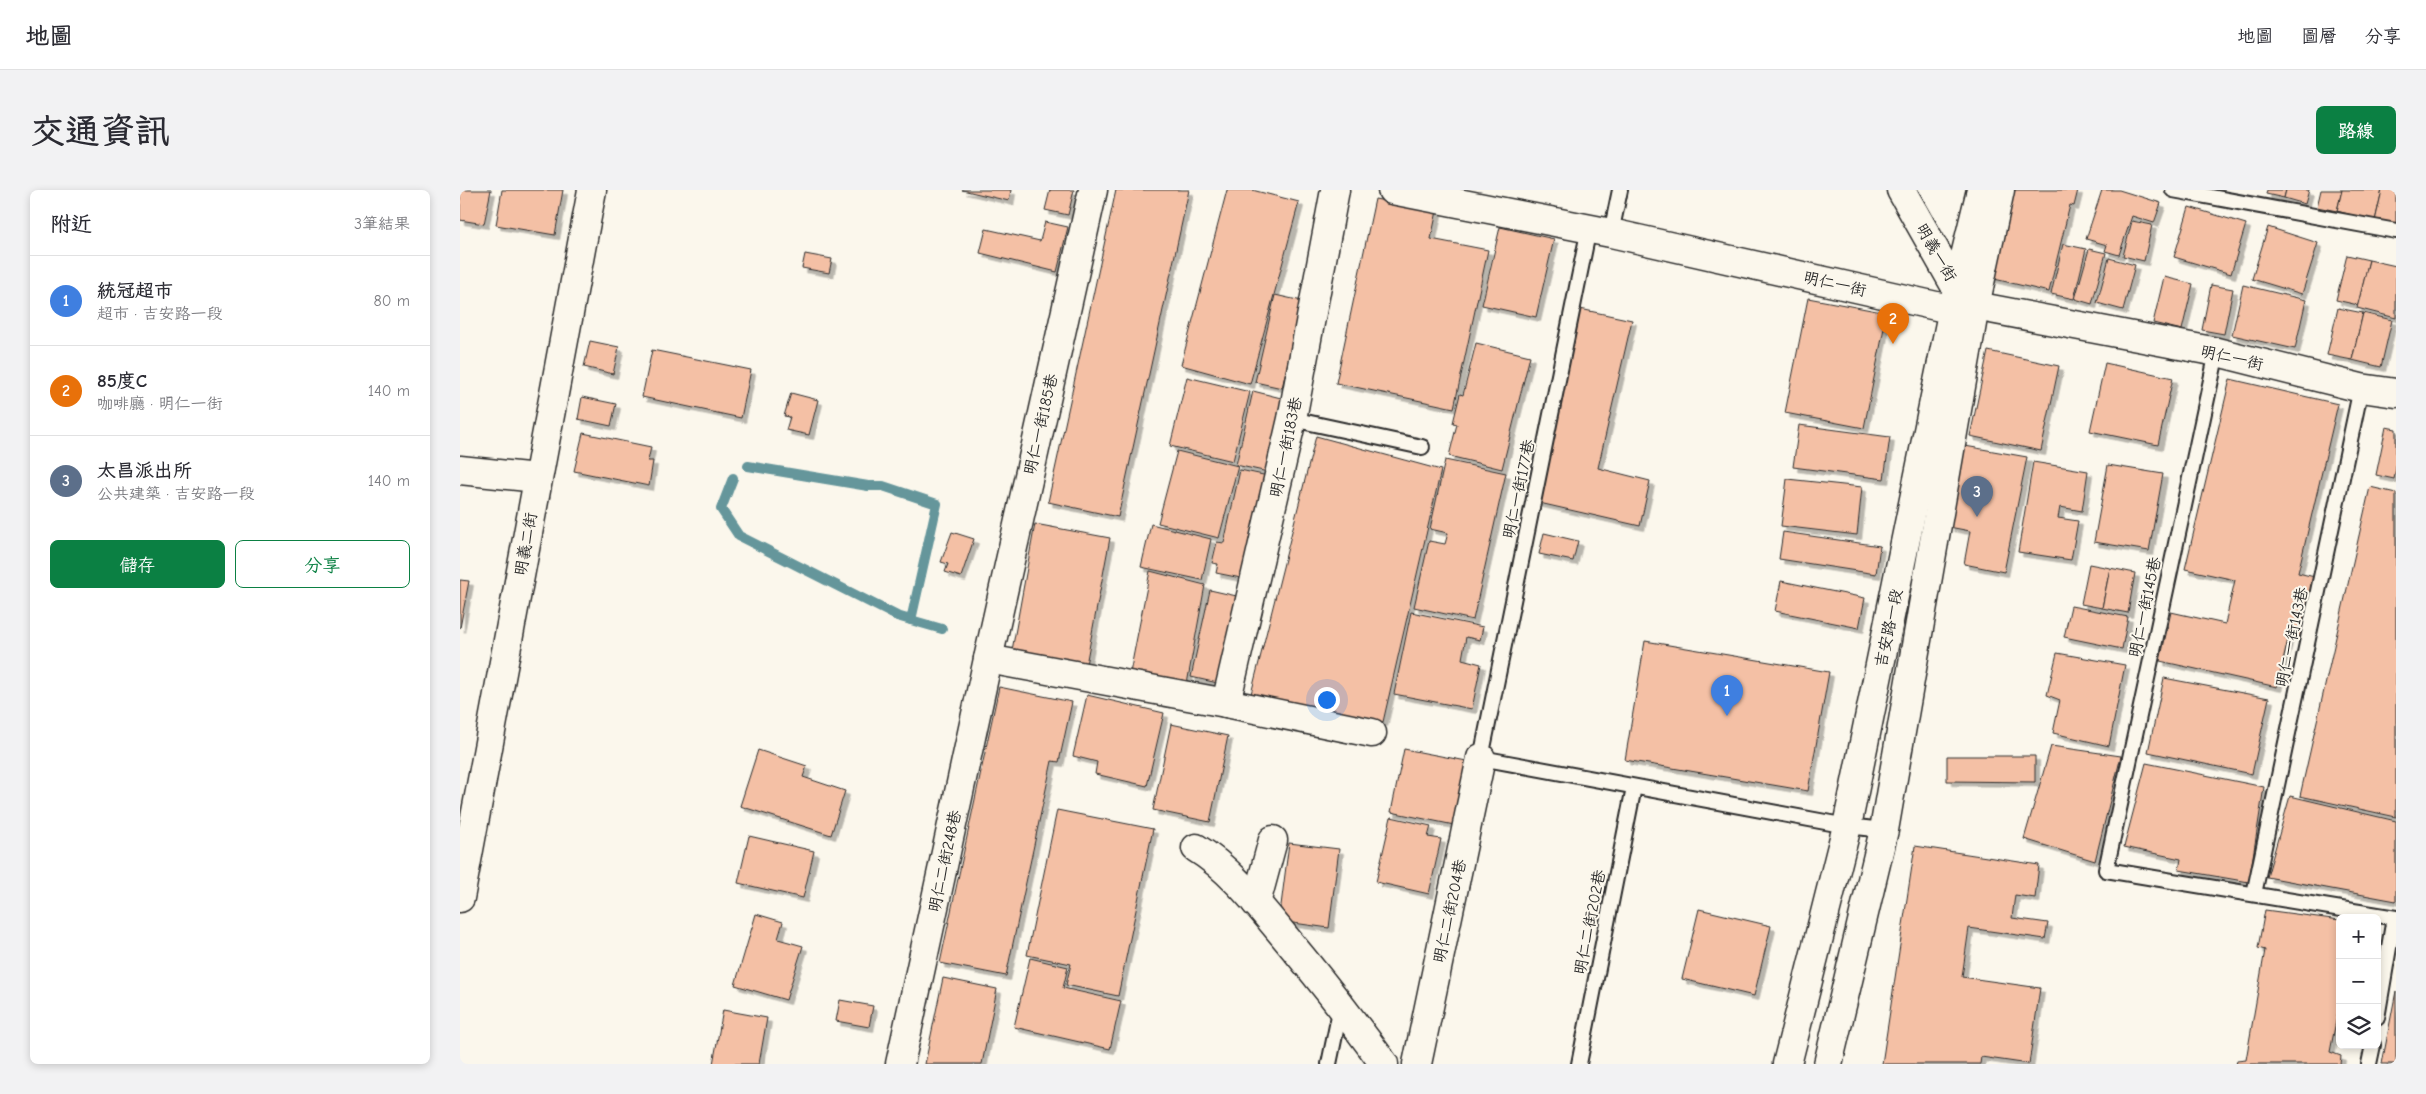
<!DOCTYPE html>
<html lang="zh-TW">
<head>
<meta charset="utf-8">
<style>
	:root { --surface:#fff; --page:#f2f2f3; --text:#2b2b33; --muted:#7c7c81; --line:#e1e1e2; --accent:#0b8043 }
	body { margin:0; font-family:"Comic Neue","LXGW WenKai TC",sans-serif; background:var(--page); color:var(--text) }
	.controls { position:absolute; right:15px; bottom:15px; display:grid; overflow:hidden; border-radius:8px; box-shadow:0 2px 8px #0003 }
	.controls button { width:45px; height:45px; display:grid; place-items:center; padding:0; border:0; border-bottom:1px solid var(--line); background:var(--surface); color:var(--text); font:25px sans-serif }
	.you { position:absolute; left:866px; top:509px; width:18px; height:18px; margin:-12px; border:4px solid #fff; border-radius:50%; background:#1a73e8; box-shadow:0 0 0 8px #1a73e833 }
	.badge { display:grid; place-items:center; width:32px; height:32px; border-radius:50%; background:var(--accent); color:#fff; font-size:16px; font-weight:700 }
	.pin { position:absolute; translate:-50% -41px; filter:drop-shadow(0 1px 2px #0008) }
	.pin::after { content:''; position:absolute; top:26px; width:18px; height:15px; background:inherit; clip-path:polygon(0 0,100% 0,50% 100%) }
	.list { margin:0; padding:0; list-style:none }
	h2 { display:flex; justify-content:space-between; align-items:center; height:65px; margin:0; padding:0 20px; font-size:21px }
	h2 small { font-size:16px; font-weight:400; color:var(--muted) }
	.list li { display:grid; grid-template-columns:32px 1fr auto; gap:15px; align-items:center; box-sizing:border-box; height:90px; padding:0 20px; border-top:1px solid var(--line) }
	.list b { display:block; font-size:19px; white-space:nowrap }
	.list p { margin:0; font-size:16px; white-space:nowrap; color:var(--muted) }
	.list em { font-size:16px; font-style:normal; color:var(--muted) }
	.actions { display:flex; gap:10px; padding:15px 20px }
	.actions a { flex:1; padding:11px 0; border:1px solid var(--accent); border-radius:8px; text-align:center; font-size:18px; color:var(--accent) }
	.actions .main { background:var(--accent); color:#fff }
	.icon { flex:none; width:28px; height:28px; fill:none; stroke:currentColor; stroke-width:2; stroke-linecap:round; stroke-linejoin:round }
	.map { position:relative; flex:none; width:1936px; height:874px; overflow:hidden; border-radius:8px }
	header { display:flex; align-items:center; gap:30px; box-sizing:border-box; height:70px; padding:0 25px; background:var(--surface); border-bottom:1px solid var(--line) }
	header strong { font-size:24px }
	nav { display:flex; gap:28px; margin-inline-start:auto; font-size:18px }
	.intro { display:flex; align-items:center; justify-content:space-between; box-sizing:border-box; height:120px; padding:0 30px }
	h1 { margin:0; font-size:35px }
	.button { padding:12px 22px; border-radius:8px; background:var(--accent); color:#fff; font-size:18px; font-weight:700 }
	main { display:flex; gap:30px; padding:0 30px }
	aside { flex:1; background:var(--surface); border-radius:8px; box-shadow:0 2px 8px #0003 }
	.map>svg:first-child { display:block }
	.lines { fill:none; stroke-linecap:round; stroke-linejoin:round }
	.stream { stroke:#65969b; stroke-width:10 }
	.building { fill:#f4c0a5; stroke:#2b2b2b; filter:url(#shadow) }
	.lane-casing { stroke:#2b2b2b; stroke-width:18 }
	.street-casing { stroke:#2b2b2b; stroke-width:31 }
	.secondary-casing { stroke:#2b2b2b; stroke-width:31 }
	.lane { stroke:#fbf7ec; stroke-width:14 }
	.street { stroke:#fbf7ec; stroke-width:28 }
	.secondary { stroke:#fbf7ec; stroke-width:28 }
	.labels { text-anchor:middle; stroke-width:4; stroke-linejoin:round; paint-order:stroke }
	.street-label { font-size:16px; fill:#2b2b2b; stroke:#fbf7ec }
</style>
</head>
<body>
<header>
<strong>地圖</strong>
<nav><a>地圖</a><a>圖層</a><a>分享</a></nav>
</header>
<div class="intro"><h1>交通資訊</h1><a class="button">路線</a></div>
<main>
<aside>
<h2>附近<small>3筆結果</small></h2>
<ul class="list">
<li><span class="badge" style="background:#3f7fe0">1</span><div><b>統冠超市</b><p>超市 · 吉安路一段</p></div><em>80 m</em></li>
<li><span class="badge" style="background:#e8710a">2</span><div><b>85度C</b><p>咖啡廳 · 明仁一街</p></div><em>140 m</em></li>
<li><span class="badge" style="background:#5c6f8a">3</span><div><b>太昌派出所</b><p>公共建築 · 吉安路一段</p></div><em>140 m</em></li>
</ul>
<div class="actions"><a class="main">儲存</a><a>分享</a></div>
</aside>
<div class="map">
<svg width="1936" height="874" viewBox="0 0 1936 874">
	<defs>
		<filter id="shadow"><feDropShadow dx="4.5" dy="4.5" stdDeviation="0" flood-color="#0004"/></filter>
	</defs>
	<rect width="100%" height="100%" fill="#fbf7ec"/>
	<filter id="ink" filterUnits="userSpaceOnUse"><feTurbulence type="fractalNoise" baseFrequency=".02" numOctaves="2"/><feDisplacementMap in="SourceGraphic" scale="10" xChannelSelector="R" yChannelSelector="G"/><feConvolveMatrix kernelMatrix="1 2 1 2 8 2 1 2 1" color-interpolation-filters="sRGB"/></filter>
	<g filter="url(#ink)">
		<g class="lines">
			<g class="stream">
				<polyline points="288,276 408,296 423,296 477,314 451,430"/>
				<polyline points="273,288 261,319 279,346 437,426 482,439"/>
			</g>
		</g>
		<g class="building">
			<polygon points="0,0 31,0 24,34 0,30"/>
			<polygon points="42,0 103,0 95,45 36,35"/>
			<polygon points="502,0 551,0 549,11"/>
			<polygon points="590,0 614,0 608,25 585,20"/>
			<polygon points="656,0 729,0 658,327 588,312"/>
			<polygon points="767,0 792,0 839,12 790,194 721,175"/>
			<polygon points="1553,0 1618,0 1614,16 1610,15 1589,102 1526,87"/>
			<polygon points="1642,0 1659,0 1701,13 1694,33 1672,26 1659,65 1645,61 1647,55 1626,49"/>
			<polygon points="1807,0 1826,0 1824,8 1806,4"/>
			<polygon points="1826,0 1849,0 1845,14 1824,8"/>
			<polygon points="1861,0 1882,0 1877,21 1857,17"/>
			<polygon points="1882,0 1922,0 1915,31 1877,21"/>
			<polygon points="1922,0 1936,0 1936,36 1915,31"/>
			<polygon points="915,9 977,21 971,49 1028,60 994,218 876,193"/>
			<polygon points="1729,17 1786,34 1771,84 1714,67"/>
			<polygon points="1672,31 1692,35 1684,71 1663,66"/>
			<polygon points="585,32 608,37 597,82 520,63 526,39 580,51"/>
			<polygon points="1040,37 1094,49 1076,127 1022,115"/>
			<polygon points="1808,37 1858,53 1842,104 1792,89"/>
			<polygon points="1603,54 1626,59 1614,109 1591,104"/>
			<polygon points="1629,59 1646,63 1632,114 1615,109"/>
			<polygon points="345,64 372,69 369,83 342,78"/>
			<polygon points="1887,65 1909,70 1898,115 1876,110"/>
			<polygon points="1649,68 1675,75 1663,120 1637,113"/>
			<polygon points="1909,70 1936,76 1936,128 1897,118"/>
			<polygon points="1704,87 1733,94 1722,140 1693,133"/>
			<polygon points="1751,95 1773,99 1764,144 1742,140"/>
			<polygon points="1783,95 1846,110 1835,159 1772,145"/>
			<polygon points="815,105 842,111 822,198 795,192"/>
			<polygon points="1348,108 1427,123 1404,238 1325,223"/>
			<polygon points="1878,118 1903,123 1892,170 1867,165"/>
			<polygon points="1120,119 1172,130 1138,278 1190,291 1180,336 1075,312"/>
			<polygon points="1903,123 1932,130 1921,177 1892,170"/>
			<polygon points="130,151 159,157 153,184 124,177"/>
			<polygon points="1016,153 1070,166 1042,279 989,266 997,234 993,233 1000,204 1003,205"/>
			<polygon points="192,160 291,180 281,228 182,207"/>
			<polygon points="1528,161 1599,176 1581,261 1510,246"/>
			<polygon points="1645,173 1713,188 1698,255 1630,241"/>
			<polygon points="727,187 790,202 773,271 710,256"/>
			<polygon points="1770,189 1878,214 1838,383 1859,388 1845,448 1829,445 1817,497 1700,471 1711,422 1765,434 1775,390 1725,379"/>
			<polygon points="793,201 825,209 808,282 776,275"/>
			<polygon points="331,203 358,210 349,245 326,240 330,227 324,226"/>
			<polygon points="122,207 156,214 151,236 118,229"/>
			<polygon points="1339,235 1430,247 1424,289 1333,277"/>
			<polygon points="1926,237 1936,239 1936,278 1934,289 1916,285"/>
			<polygon points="123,243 191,257 188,271 193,271 189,296 114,281"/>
			<polygon points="856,246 981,280 923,532 790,508"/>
			<polygon points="1505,256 1567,267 1544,382 1504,374 1510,341 1489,337"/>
			<polygon points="717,261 778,276 759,348 698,333"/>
			<polygon points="985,270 1046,283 1013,430 954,417 969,351 985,354 988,343 970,339"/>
			<polygon points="1573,272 1628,281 1622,321 1600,317 1598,328 1618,331 1611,370 1558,362"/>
			<polygon points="1648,275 1703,284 1689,361 1634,352"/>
			<polygon points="780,280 808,286 786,389 756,383 758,374 752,373 757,352 764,353"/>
			<polygon points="1327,289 1402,297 1397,345 1321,336"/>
			<polygon points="1910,297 1936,303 1936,627 1840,606"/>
			<polygon points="575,334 650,348 625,480 551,466"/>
			<polygon points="691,334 751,349 742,390 681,377"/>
			<polygon points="492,342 514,349 501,387 485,382 488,374 481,372"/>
			<polygon points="1323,342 1420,356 1416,384 1319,369"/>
			<polygon points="1084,343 1118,351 1113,371 1079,364"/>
			<polygon points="1629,374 1650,378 1642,418 1621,414"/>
			<polygon points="1650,378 1675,383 1668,423 1642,418"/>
			<polygon points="690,381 745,395 727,494 670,483"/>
			<polygon points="0,390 9,391 0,438"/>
			<polygon points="1321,391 1405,408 1399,438 1315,421"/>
			<polygon points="750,400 781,407 762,494 731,487"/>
			<polygon points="1611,416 1668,427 1662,459 1604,447"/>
			<polygon points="951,422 1023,437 1020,450 1006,447 1002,469 1021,474 1012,519 934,504"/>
			<polygon points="1185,451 1369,482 1348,601 1165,570"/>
			<polygon points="1597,463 1665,475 1649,556 1593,543 1600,510 1587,505"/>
			<polygon points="1704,488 1809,508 1792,584 1688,562"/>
			<polygon points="539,497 612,512 599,572 592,571 546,786 480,773"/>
			<polygon points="627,505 704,523 687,596 635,584 637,572 613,566"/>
			<polygon points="711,534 768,546 750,632 693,620"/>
			<polygon points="1591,556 1661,566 1635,671 1564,649"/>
			<polygon points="944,559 1012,572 999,636 931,622"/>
			<polygon points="298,560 347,576 343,587 385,601 371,645 280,616"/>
			<polygon points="1487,566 1575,566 1575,592 1487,591"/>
			<polygon points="1686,573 1804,597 1789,692 1719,680 1721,669 1664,657"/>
			<polygon points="1830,606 1936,631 1936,711 1807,687"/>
			<polygon points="597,620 693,639 658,806 606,795 611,774 567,765"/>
			<polygon points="931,627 971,636 968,647 981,649 969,704 916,692"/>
			<polygon points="289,646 354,661 343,708 278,693"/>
			<polygon points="829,653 879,659 869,738 819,731"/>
			<polygon points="1455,656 1579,675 1575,708 1555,705 1552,728 1588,733 1585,749 1509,738 1502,787 1580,798 1569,874 1521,867 1520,874 1422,874"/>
			<polygon points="1239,719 1311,736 1294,806 1222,789"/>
			<polygon points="1805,720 1880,730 1880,811 1870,862 1881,866 1880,874 1776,874 1777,871 1786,870 1805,760 1798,758"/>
			<polygon points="296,724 323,732 318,749 343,756 326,810 275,795"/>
			<polygon points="570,768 608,777 603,798 661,811 650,859 554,837"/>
			<polygon points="483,788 537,799 522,874 465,874"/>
			<polygon points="1936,801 1936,874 1922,874"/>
			<polygon points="380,810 413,816 409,837 376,831"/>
			<polygon points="263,820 307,828 299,874 253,874"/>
		</g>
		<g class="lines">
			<g class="lane-casing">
				<g id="lane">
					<polyline points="1713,0 1936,41"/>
					<polyline points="1129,38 1021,568 1387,636 1424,640"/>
					<polyline points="1151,43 1160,0"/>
					<polyline points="1757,162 1646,680 1936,728"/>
					<polyline points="832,229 962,257"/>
					<polyline points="1794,704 1901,198"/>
					<polyline points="1917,828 1934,728"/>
					<polyline points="869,874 881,816"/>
					<polyline points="1119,874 1174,597"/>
					<polyline points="1909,874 1913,855"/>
				</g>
			</g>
			<g class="street-casing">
				<g id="street">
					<polyline points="932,0 1151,43 1494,120 1515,116 1757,162 1901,198 1936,203"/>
					<polyline points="1441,0 1497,99"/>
					<polyline points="0,280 77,288"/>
					<polyline points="528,469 766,513 912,543"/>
					<polyline points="766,513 832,229 875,0"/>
					<path d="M 736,658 C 769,678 795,711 820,741 C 856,784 891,828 924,874"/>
					<polyline points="0,708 132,0"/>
					<polyline points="796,713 813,650"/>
					<polyline points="440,874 528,469 633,0"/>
					<polyline points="957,874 1021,568"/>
				</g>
			</g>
			<g class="secondary-casing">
				<g id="secondary">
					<polyline points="1327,874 1387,636 1497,99 1521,0"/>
					<polyline points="1368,874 1424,640 1515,116 1540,0"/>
				</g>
			</g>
			<use href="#lane" class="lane"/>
			<use href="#street" class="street"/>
			<use href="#secondary" class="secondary"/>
		</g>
	</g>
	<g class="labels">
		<g class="street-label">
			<text transform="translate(1477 62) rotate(60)" y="6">明義一街</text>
			<text transform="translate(1375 93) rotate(13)" y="6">明仁一街</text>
			<text transform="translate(1772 167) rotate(13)" y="6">明仁一街</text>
			<text transform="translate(580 234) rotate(-77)" y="6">明仁一街185巷</text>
			<text transform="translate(825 257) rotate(-78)" y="6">明仁一街183巷</text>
			<text transform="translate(1058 299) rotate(-78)" y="6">明仁一街177巷</text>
			<text transform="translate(65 354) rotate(-80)" y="6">明義二街</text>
			<text transform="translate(1684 417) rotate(-78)" y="6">明仁一街145巷</text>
			<text transform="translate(1428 438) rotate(-78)" y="6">吉安路一段</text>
			<text transform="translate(1831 447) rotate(-78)" y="6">明仁一街143巷</text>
			<text transform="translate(484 671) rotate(-78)" y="6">明仁二街248巷</text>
			<text transform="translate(989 721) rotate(-78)" y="6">明仁二街204巷</text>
			<text transform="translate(1129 732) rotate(-79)" y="6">明仁二街202巷</text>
		</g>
	</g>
</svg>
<div class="controls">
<button>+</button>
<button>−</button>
<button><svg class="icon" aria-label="layers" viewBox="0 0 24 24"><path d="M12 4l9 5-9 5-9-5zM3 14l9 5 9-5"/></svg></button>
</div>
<div class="you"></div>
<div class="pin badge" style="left:1267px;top:526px;background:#3f7fe0">1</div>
<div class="pin badge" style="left:1433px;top:154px;background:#e8710a">2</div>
<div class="pin badge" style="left:1517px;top:327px;background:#5c6f8a">3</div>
</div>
</main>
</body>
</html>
